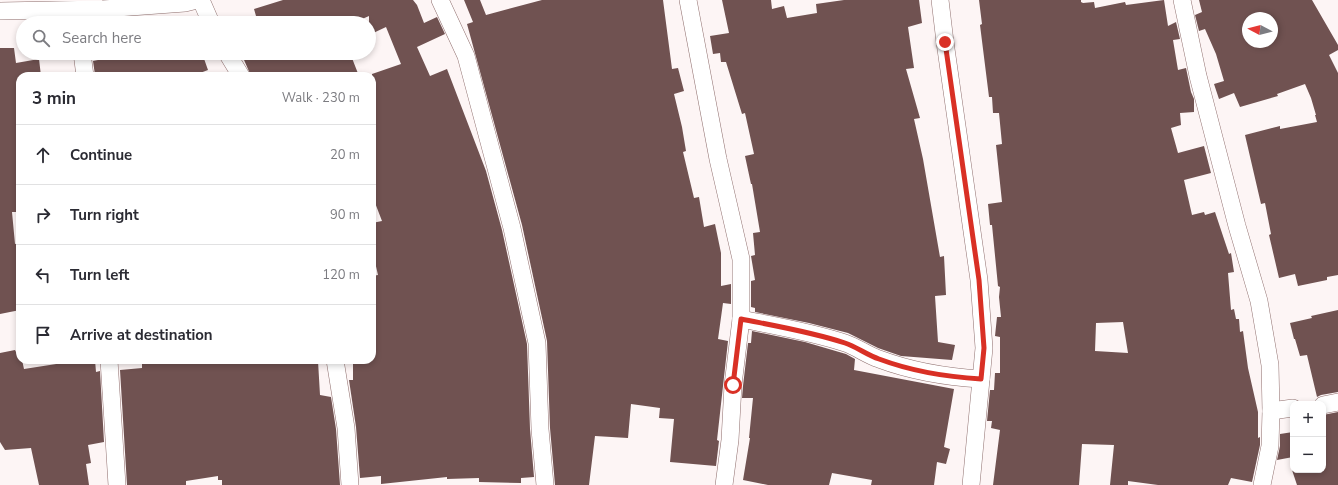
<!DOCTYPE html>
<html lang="en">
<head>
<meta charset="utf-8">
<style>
	:root { --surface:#fff; --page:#f7f7f7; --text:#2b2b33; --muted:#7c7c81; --line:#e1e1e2 }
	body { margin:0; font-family:"Nunito Sans",sans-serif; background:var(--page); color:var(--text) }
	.controls { position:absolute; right:12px; bottom:12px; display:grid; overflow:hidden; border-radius:8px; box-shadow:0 2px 6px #0003 }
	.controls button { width:36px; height:36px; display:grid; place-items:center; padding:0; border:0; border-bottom:1px solid var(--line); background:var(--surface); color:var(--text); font:20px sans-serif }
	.compass { position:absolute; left:1242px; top:12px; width:36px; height:36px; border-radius:50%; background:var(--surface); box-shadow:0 2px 6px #0003; rotate:277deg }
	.stop { position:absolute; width:12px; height:12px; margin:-9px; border:3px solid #d93025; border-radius:50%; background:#fff }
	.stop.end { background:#d93025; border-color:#fff; box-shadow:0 1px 4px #0008 }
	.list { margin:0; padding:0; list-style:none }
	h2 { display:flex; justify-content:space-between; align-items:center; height:52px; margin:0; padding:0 16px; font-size:17px }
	h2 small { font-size:13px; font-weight:400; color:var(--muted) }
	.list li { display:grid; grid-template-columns:26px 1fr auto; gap:12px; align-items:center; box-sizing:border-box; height:60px; padding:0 16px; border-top:1px solid var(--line) }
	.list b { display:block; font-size:15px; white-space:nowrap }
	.list em { font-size:13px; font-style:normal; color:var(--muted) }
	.icon { flex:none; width:22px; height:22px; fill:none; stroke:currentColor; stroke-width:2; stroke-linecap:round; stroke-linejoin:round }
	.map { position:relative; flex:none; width:1338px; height:485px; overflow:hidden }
	.search { position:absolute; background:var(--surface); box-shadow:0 2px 6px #0003; left:16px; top:16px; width:360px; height:44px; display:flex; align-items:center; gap:10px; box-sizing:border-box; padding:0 14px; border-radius:22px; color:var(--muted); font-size:15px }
	.panel { position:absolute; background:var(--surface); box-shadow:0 2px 6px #0003; left:16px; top:72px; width:360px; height:292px; border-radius:12px }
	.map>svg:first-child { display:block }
	.building { fill:#705251; fill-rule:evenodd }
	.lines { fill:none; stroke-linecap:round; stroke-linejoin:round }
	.minor-casing { stroke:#90706f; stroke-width:18 }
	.minor { stroke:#fff; stroke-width:17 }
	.route { stroke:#d93025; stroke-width:5 }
</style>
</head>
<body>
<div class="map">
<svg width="1338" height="485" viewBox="0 0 1338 485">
	<rect width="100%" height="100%" fill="#fdf5f5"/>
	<g class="building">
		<polygon points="283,0 413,0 417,5 424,23 437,17 445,34 417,47 430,76 447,69 486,171 502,230 527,344 530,429 534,477 521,478 521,483 479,482 479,478 447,479 447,477 381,484 381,476 360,478 356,427 349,380 353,380 353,360 372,360 372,276 378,275 372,249 372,223 382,221 372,195 372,74 401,64 386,27 369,35 369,16 353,23 258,23 254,9"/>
		<polygon points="464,0 480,0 486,15 542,0 663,0 672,69 678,68 684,91 674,94 682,127 686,151 683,152 694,198 699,197 704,227 715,224 721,253 721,286 731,284 731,304 723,303 718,339 728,341 717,440 719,441 716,466 670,462 674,419 659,418 660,408 631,404 628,438 595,436 589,485 555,485 550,428 547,341 522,225 467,24 473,22"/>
		<polygon points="722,0 771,0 772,9 784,6 787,18 817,13 816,4 844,0 919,0 922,23 908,27 914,68 906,69 920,118 914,119 923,159 940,257 944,256 946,295 935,296 938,342 955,345 952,360 901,356 878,348 848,333 809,323 755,312 755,308 751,307 751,281 755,280 751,256 755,255 753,233 760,232 752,184 751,184 745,156 754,154 745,113 742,114 726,62 721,62 720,53 713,54 710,36 729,33"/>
		<path d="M 979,0 L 1081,0 L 1081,2 L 1083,3 L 1094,2 L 1095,8 L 1125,2 L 1126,5 L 1164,0 L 1168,26 L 1176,22 L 1180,39 L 1173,40 L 1178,70 L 1186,68 L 1191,92 L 1194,99 L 1194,112 L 1180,113 L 1181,125 L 1171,128 L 1178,153 L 1204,146 L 1211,173 L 1184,180 L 1192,215 L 1204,212 L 1205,215 L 1215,212 L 1229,254 L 1231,253 L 1234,272 L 1228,273 L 1231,310 L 1234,309 L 1236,319 L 1239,319 L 1240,332 L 1243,331 L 1248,368 L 1258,412 L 1258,438 L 1260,437 L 1260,445 L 1252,482 L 1231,478 L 1228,485 L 1158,485 L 1128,481 L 1128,485 L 1110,485 L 1114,445 L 1082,444 L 1079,485 L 993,485 L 1000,430 L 991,428 L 992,421 L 987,421 L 990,390 L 994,390 L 995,373 L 1000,373 L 1000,337 L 995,336 L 997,317 L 1001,317 L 999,297 L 1000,287 L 998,286 L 992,225 L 990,225 L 988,204 L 1002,202 L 996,145 L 1002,144 L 999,113 L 993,113 L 992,97 L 989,97 L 980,25 L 982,24 ZM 1123,322 L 1128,353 L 1095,351 L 1096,323 Z"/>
		<path d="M 1199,0 L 1312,0 L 1338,45 L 1338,50 L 1329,55 L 1338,73 L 1338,275 L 1327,277 L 1327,280 L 1298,286 L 1295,274 L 1279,278 L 1269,235 L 1271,234 L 1265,203 L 1261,204 L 1245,135 L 1280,126 L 1280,129 L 1317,122 L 1315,115 L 1316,115 L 1311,98 L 1305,84 L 1277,94 L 1278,96 L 1240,107 L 1234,93 L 1219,99 L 1214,84 L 1224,81 L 1216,54 L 1205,29 L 1199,31 L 1195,15 L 1202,12 ZM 1248,18 L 1272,18 L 1272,42 L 1248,42 Z"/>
		<polygon points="0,48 14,48 16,63 39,59 41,76 20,76 20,212 12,212 15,244 20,243 20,310 0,314"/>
		<polygon points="97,53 119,53 119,58 155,53 202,53 208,70 192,76 188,76 188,74 173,76 112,76 111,73 95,75 93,61 98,60"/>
		<polygon points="241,53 321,53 323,60 339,53 350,53 359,76 251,76"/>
		<polygon points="1338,310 1338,392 1321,395 1317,397 1307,355 1300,356 1295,339 1294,339 1290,323 1312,318 1311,316"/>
		<polygon points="752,331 805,342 846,354 855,359 854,370 954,389 944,447 950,449 946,464 937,462 934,485 871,485 872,480 832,473 829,485 768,485 743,480 750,438 749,438 753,398 742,398 743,386 748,343 751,343"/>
		<polygon points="15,350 16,352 20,352 20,360 22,360 24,369 82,360 95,360 96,372 100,371 104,442 88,445 91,463 86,464 89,485 39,485 31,448 5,450 0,442 0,353"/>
		<polygon points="142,360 317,360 317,362 318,361 320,395 331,397 336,429 340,485 222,485 222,480 218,480 218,476 186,481 186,485 127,485 120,370 142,368"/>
		<polygon points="1338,412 1338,485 1297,485 1292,470 1323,470 1323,415"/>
		<polygon points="1293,432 1293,457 1277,460 1280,446 1280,434"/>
	</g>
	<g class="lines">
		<g class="minor-casing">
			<g id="minor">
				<polyline points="201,0 211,23"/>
				<polyline points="440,0 466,56 512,228 537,343 540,429 545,485"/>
				<polyline points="688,0 718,159 741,259 741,319 733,385 730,440 724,485"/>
				<polyline points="940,0 945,42 979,280 984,348 971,485"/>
				<polyline points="1182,0 1198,76 1237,226 1259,301 1270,365 1271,411 1270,446 1262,485"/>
				<polyline points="0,11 103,9 185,3 197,0"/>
				<polyline points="82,53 85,76"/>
				<polyline points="227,53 241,76"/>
				<path d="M 741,319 C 776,326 812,332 845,343 C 857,347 867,355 879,359 C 911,371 947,377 981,379"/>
				<polyline points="109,360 117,485"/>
				<polyline points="335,360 346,428 350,485"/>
				<polyline points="1323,405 1338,402"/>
				<polyline points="1271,411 1293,408"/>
			</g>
		</g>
		<use href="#minor" class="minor"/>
	</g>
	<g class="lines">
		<path class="route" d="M 733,385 L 741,319 C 776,326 812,332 845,343 C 857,347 867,355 879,359 C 911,371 947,377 981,379 L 984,348 L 979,280 L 945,42"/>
	</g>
</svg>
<div class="controls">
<button>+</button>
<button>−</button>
</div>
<svg class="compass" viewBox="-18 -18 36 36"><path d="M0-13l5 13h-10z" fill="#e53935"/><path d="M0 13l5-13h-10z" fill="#7c7c81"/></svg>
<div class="stop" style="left:733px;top:385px"></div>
<div class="stop end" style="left:945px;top:42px"></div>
<div class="search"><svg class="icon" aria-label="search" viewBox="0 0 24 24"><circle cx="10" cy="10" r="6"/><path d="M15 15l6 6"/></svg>Search here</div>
<section class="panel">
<h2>3 min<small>Walk · 230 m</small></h2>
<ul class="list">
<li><svg class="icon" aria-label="ahead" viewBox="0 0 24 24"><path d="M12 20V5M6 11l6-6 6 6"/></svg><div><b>Continue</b></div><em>20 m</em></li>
<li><svg class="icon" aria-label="right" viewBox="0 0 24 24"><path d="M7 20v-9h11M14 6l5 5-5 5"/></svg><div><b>Turn right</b></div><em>90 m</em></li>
<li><svg class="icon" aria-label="left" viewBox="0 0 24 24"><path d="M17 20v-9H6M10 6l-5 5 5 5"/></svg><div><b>Turn left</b></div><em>120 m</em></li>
<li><svg class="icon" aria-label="arrive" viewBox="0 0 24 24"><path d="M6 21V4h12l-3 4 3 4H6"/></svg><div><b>Arrive at destination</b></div></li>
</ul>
</section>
</div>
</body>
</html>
